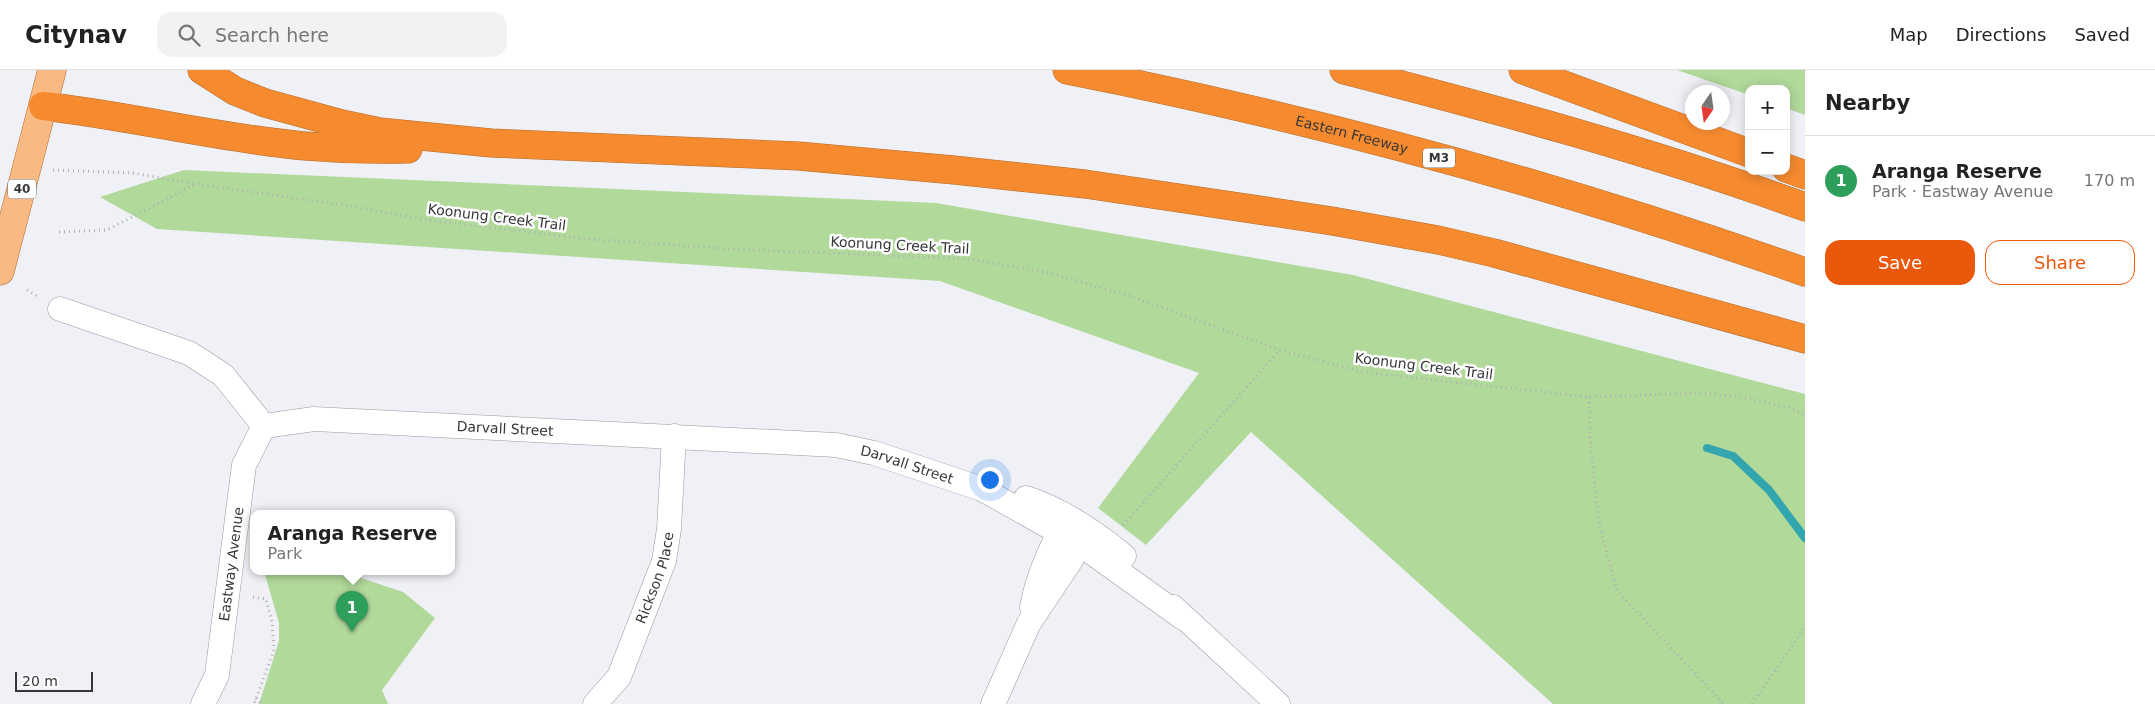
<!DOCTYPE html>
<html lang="en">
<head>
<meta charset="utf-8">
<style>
	:root { --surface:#fff; --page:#f2f2f2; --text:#222; --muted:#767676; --line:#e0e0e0; --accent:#ea580c }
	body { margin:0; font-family:"DejaVu Sans",sans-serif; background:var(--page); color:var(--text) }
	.controls { position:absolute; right:15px; top:15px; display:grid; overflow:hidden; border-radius:10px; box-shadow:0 2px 12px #0003 }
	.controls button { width:45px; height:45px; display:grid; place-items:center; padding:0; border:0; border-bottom:1px solid var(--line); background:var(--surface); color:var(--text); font:25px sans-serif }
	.compass { position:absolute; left:1685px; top:15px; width:45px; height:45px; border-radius:50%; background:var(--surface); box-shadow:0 2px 12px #0003; rotate:193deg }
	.scale { position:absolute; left:15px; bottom:12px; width:78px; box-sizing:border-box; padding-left:5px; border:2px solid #363739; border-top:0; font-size:14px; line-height:18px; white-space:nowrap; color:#363739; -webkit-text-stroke:4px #fefefe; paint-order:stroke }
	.you { position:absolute; left:989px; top:409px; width:18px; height:18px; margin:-12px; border:4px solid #fff; border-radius:50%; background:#1a73e8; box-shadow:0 0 0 8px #1a73e833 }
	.badge { display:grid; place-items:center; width:32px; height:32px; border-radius:50%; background:var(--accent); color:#fff; font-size:16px; font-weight:700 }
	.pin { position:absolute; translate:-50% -41px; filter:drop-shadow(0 1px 2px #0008) }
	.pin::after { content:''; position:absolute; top:26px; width:18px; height:15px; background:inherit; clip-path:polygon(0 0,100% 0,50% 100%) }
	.popup { position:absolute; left:250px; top:440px; width:205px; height:65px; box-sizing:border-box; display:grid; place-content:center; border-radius:10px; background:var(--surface); filter:drop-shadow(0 1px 4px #0005); font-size:16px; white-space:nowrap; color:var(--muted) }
	.popup b { font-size:19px; color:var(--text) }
	.popup::after { content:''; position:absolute; left:50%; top:100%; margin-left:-10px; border:10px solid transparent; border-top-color:var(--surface) }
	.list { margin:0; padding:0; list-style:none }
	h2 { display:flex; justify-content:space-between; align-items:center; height:65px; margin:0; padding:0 20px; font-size:21px }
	h2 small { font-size:16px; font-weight:400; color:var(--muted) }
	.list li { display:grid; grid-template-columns:32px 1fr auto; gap:15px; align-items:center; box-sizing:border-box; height:90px; padding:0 20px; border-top:1px solid var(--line) }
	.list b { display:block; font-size:19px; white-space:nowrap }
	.list p { margin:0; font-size:16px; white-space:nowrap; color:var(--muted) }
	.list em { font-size:16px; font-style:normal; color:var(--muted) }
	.actions { display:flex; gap:10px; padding:15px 20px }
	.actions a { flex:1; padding:11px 0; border:1px solid var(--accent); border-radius:15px; text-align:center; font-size:18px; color:var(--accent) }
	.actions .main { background:var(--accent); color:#fff }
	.icon { flex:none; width:28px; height:28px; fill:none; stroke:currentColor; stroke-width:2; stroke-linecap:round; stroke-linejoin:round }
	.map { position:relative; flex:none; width:1805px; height:634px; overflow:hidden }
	header { display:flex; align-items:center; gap:30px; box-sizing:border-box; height:70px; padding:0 25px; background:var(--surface); border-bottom:1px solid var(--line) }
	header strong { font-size:24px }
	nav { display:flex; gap:28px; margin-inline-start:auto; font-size:18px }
	.search { width:350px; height:45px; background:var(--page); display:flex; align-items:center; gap:12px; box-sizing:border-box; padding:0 18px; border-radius:15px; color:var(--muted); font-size:19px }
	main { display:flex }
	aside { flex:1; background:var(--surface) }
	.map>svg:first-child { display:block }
	.green { fill:#b1d99a }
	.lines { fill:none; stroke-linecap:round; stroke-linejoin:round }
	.stream { stroke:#33a5af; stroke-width:8 }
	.minor-casing { stroke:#97999d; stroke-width:25 }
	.primary-casing { stroke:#b26d32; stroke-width:29 }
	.motorway-casing { stroke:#b26d32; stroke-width:29 }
	.path { stroke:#aeb0b4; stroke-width:3; stroke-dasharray:1 4; stroke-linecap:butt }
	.minor { stroke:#fff; stroke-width:24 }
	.primary { stroke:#f9b982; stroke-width:28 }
	.motorway { stroke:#f58a2f; stroke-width:28 }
	.labels { text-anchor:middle; stroke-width:5; stroke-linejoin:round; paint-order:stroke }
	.shield { fill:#fefefe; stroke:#727374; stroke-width:1 }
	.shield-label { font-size:12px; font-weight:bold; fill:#363739 }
	.street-label { font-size:14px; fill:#363739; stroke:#fefefe }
</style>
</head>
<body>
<header>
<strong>Citynav</strong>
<div class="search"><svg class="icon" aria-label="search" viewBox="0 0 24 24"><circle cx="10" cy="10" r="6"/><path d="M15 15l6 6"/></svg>Search here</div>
<nav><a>Map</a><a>Directions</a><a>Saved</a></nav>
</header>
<main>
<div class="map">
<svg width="1805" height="634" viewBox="0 0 1805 634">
	<rect width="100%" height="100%" fill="#eff1f6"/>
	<g class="green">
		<polygon points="1677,0 1805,0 1805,45 1786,38 1786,19 1749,19 1749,25"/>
		<polygon points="184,100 936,133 1353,205 1805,324 1805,634 1553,634 1251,362 1146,475 1098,438 1199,303 940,211 157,159 100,127"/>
		<polygon points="264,501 331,501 346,503 403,522 435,548 382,620 388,634 259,634 279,571 279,553"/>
	</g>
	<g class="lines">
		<polyline class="stream" points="1707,378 1733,386 1769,420 1805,468"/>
		<g class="minor-casing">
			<g id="minor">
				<path id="s1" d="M 60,239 L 189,283 L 223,305 L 264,356 L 314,349 L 836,375 L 874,383 L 982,419 L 1080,474 L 1183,548"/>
				<path d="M 1026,428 C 1063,440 1095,462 1124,486"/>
				<path d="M 1032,537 C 1038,504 1052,476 1067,447"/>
				<polyline points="1173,537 1278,634"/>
				<path id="s2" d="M 203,634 L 217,605 L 244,395 L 264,356"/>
				<path id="s3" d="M 595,634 L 619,607 L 664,491 L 669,459 L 674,366"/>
				<polyline points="993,634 1029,553 1071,490 1087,460"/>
			</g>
		</g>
		<g class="primary-casing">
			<polyline id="primary" points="0,201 52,0"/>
		</g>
		<g class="motorway-casing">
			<g id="motorway">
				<polyline points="202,0 235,21 265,33 342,54 380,62 491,73 798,86 954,100 1085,114 1332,151 1438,170 1494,183 1805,269"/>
				<path id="s4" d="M 1067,0 C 1317,49 1564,117 1805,202"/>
				<path d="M 1344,0 C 1499,40 1654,82 1805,137"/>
				<polyline points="1523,0 1749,83"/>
				<path d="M 43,36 C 131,46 217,68 305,76 C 340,79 373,80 408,79"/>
				<polyline points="1786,98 1805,105"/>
			</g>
		</g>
		<g class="path">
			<polyline points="53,100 133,103 195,114"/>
			<polyline points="59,162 107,160 196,114 344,135 427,150 587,169 731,179 970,189 1050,203 1127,225 1280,280 1362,302 1589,327 1700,323 1748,328 1789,338 1805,345"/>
			<polyline points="27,220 39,227"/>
			<polyline points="1589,327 1590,369 1599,453 1617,521 1724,634"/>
			<polyline points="1123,455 1280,280"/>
			<polyline points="253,527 266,529 272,552 274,580 254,634"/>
			<polyline points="256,628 262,634"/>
			<polyline points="1752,634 1805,557"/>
		</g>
		<use href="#minor" class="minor"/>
		<use href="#primary" class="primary"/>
		<use href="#motorway" class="motorway"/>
	</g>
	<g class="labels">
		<g class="shield">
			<rect x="1423" y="78.5" width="32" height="19" rx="4"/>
			<rect x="8" y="109.5" width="28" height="19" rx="4"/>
		</g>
		<g class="shield-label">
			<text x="1439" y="92">M3</text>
			<text x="22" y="123">40</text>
		</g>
		<g class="street-label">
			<text dy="5" stroke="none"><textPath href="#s4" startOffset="292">Eastern Freeway</textPath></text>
			<text transform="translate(497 147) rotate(7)" y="5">Koonung Creek Trail</text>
			<text transform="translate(900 175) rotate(3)" y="5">Koonung Creek Trail</text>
			<text transform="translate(1424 296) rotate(7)" y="5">Koonung Creek Trail</text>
			<text dy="5" stroke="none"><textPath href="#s1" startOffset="484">Darvall Street</textPath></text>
			<text dy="5" stroke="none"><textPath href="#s1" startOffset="889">Darvall Street</textPath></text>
			<text dy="5" stroke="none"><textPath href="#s2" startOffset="144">Eastway Avenue</textPath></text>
			<text dy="5" stroke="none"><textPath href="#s3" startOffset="142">Rickson Place</textPath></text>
		</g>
	</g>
</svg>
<div class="controls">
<button>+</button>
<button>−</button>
</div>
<svg class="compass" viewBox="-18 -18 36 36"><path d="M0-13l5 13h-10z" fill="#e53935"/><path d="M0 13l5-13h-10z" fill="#767676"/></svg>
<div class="scale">20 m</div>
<div class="you"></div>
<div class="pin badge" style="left:352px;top:562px;background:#2e9e5b">1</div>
<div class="popup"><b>Aranga Reserve</b>Park</div>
</div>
<aside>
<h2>Nearby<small></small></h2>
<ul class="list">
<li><span class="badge" style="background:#2e9e5b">1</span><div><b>Aranga Reserve</b><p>Park · Eastway Avenue</p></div><em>170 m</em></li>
</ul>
<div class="actions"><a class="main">Save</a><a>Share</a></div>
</aside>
</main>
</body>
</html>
